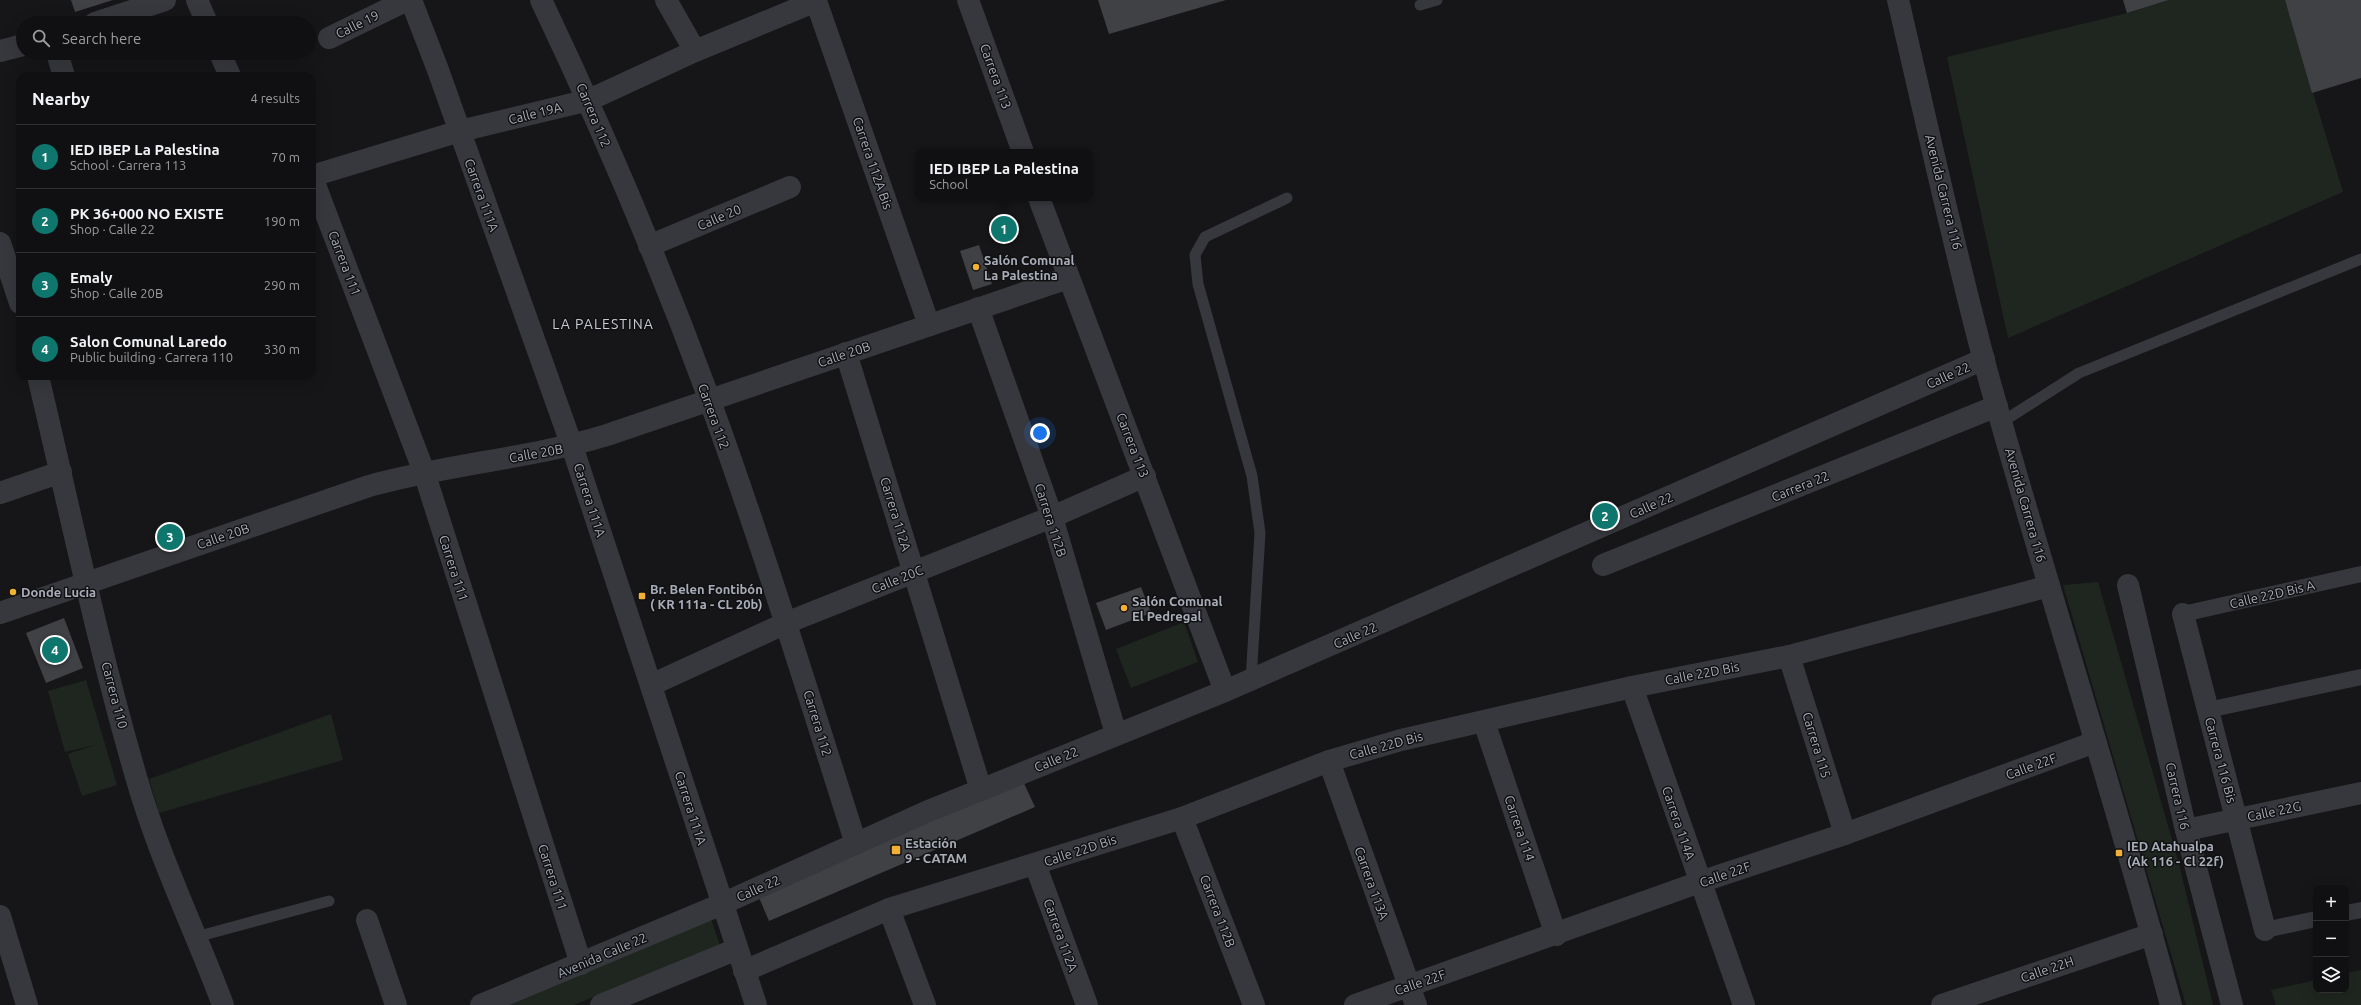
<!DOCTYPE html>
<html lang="en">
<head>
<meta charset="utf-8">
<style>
	:root { --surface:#101012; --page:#19191b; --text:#f1f3f6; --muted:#9c9d9f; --line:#303032; --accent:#0f766e }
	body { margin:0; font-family:Ubuntu,sans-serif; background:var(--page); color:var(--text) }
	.controls { position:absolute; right:12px; bottom:12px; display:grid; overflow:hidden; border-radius:8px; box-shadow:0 4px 16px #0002 }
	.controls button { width:36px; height:36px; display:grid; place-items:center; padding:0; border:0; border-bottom:1px solid var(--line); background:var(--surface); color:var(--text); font:20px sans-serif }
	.you { position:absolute; left:1040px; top:433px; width:14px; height:14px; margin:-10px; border:3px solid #fff; border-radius:50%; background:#1a73e8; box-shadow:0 0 0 6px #1a73e833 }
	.badge { display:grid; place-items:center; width:26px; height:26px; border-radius:50%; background:var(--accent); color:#fff; font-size:13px; font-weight:700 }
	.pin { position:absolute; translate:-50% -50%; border:2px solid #fff; box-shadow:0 1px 4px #0006 }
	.popup { position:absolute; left:915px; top:149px; width:178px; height:52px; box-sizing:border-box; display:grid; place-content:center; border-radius:8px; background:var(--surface); filter:drop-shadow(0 1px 3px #0005); font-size:13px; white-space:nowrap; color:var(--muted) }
	.popup b { font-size:15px; color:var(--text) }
	.popup::after { content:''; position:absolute; left:50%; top:100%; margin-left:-8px; border:8px solid transparent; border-top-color:var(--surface) }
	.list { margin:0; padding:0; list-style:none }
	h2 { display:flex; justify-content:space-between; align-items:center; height:52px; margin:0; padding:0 16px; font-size:17px }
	h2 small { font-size:13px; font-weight:400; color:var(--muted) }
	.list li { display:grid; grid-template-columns:26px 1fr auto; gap:12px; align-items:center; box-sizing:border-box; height:64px; padding:0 16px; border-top:1px solid var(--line) }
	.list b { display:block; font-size:15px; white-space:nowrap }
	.list p { margin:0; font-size:13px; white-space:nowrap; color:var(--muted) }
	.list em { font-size:13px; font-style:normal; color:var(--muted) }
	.icon { flex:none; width:22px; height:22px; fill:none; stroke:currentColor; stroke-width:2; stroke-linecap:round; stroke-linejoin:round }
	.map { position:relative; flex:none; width:2361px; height:1005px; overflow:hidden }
	.search { position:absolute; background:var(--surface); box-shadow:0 4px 16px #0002; left:16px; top:16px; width:300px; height:44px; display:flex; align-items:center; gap:10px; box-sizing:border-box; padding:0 14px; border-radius:22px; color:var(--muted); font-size:15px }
	.panel { position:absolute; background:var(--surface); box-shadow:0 4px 16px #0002; left:16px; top:72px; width:300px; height:308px; border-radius:12px }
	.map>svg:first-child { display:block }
	.green { fill:#1e261f }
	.building { fill:#404145 }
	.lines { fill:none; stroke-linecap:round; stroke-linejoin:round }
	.service { stroke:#37383d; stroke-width:11 }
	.pedestrian { stroke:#37383d; stroke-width:16 }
	.minor { stroke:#37383d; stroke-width:22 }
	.tertiary { stroke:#37383d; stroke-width:22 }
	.poi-dot { fill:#f2b134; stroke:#111113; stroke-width:1.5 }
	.labels { text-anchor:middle; stroke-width:3; stroke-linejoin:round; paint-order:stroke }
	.street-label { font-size:13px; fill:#a8adb8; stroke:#111113 }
	.poi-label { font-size:13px; font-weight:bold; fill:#a8adb8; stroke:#111113; text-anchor:start }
	.neighbourhood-label { font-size:14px; letter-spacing:1px; fill:#c9ccd4; stroke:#111113 }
</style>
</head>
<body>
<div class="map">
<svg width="2361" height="1005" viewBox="0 0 2361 1005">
	<rect width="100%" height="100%" fill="#161618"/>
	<g class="green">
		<polygon points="2170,0 2285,0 2343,192 2008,338 1947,57 2127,13"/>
		<polygon points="2098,582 2179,864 2213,1005 2186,1005 2063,585"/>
		<polygon points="1184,622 1198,662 1131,688 1116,649"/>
		<polygon points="86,680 117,785 82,796 68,754 95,745 65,752 48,691"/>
		<polygon points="331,714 343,760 159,813 149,779"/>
		<polygon points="711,919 720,945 574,1005 503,1005"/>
		<polygon points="2361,970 2361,1005 2276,1005 2271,990 2316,980 2316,990 2346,990 2346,973"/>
	</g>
	<g class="building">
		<polygon points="71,0 113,0 75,12"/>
		<polygon points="1098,0 1226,0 1109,34"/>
		<polygon points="2123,0 2169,0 2127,13"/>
		<polygon points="2285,0 2361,0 2361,78 2312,93"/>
		<polygon points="979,245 992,284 973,290 960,251"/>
		<polygon points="74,376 89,376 76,380"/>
		<polygon points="1141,587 1151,613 1106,630 1096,603"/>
		<polygon points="64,618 83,668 46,683 26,633"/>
		<polygon points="1022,779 1035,807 769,921 757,893"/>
	</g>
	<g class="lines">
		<g class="service">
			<polyline points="1420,5 1437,0"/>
			<polyline points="2002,422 2079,373 2361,259"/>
			<polyline points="1251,680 1260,533 1252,476 1198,284 1195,255 1205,237 1287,198"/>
			<polyline points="196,937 329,901"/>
		</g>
		<g class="pedestrian">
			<polyline points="2183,614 2361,574"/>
			<polyline points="2208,710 2361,677"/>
			<polyline points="2346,913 2361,910"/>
			<polyline points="2265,930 2316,919"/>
		</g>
		<g class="minor">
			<polyline points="197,0 207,23"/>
			<path d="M 541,0 C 603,130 660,265 710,401 C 763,547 809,696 856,844"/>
			<polyline points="666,0 695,51"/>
			<polyline points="968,0 1023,152"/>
			<polyline points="95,23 165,0"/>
			<polyline points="329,38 407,0"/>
			<polyline points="0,51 23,45"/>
			<polyline points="57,53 64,76"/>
			<polyline points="220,53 230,76"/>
			<polyline points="312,176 460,131 589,100 695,51 816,1 929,325"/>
			<polyline points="312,177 424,472 581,964"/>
			<polyline points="1039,198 1225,691"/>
			<polyline points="0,243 20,303"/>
			<polyline points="649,246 790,187"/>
			<polyline points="978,308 1052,517 1116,734"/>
			<polyline points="846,353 981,790"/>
			<path d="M 38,376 C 70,511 98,647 137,780 C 159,857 195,930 223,1005"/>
			<polyline points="0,493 61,472"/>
			<polyline points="1603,565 1997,406"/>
			<polyline points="2128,585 2186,830"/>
			<path d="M 0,613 L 369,486 C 447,464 529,459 607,435 L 1068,278"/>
			<polyline points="2183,614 2265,930"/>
			<polyline points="1789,656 1845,834"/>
			<polyline points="651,685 786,623 1052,517 1145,476"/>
			<polyline points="1632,687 1744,1005"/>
			<polyline points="1484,722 1556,935"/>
			<polyline points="1329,761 1416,1005"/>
			<polyline points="1182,818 1254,1005"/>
			<polyline points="1035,864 1087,1005"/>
			<polyline points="722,904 926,812 1225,691 1984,359"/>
			<polyline points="889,909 925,1005"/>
			<polyline points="0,916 27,1005"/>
			<polyline points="367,920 396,1005"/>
			<polyline points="1355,1005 1700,882 1845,834 2095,742"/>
			<polyline points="1942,1005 2152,934"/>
		</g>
		<g class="tertiary">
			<polyline points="411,0 438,70 572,446 756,1005"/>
			<path d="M 1898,0 C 1927,124 1954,249 1987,372 C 2046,584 2114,793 2171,1005"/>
			<polyline points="744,971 889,909 1182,818 1329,761 1401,740 1632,687 1789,656 2049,586"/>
			<polyline points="481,1005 722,904"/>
			<polyline points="601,1005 737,949"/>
			<polyline points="2232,1005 2186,830 2361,793"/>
		</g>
	</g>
	<g class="poi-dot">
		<circle cx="976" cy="267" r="4"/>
		<circle cx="13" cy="592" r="4"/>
		<rect x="638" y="592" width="8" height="8" rx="2"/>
		<circle cx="1124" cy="608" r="4"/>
		<rect x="891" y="845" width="10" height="10" rx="2"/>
		<rect x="2115" y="849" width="8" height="8" rx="2"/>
	</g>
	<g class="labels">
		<g class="street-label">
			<text transform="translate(357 24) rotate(-26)" y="5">Calle 19</text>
			<text transform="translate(996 76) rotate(70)" y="5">Carrera 113</text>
			<text transform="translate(535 113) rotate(-14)" y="5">Calle 19A</text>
			<text transform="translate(594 115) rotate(67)" y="5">Carrera 112</text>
			<text transform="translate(873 163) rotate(71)" y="5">Carrera 112A Bis</text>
			<text transform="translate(1944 192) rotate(76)" y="5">Avenida Carrera 116</text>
			<text transform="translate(482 195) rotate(70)" y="5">Carrera 111A</text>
			<text transform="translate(719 217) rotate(-23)" y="5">Calle 20</text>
			<text transform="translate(345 263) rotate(69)" y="5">Carrera 111</text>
			<text transform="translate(844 354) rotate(-19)" y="5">Calle 20B</text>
			<text transform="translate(1948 375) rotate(-24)" y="5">Calle 22</text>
			<text transform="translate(714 416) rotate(70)" y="5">Carrera 112</text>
			<text transform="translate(1133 445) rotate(69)" y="5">Carrera 113</text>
			<text transform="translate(536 453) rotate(-10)" y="5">Calle 20B</text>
			<text transform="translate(1800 486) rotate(-22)" y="5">Carrera 22</text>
			<text transform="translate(590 500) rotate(72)" y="5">Carrera 111A</text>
			<text transform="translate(1651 505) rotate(-24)" y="5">Calle 22</text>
			<text transform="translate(2026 505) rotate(74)" y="5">Avenida Carrera 116</text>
			<text transform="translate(896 514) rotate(73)" y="5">Carrera 112A</text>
			<text transform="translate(1051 520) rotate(72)" y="5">Carrera 112B</text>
			<text transform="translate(223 536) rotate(-19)" y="5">Calle 20B</text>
			<text transform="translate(454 568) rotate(72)" y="5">Carrera 111</text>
			<text transform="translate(897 579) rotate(-22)" y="5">Calle 20C</text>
			<text transform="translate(2272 594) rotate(-13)" y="5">Calle 22D Bis A</text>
			<text transform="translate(1355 635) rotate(-24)" y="5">Calle 22</text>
			<text transform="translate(1702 673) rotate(-11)" y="5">Calle 22D Bis</text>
			<text transform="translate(115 695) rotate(75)" y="5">Carrera 110</text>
			<text transform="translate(818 723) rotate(73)" y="5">Carrera 112</text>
			<text transform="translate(1386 745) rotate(-15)" y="5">Calle 22D Bis</text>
			<text transform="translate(1817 745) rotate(73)" y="5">Carrera 115</text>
			<text transform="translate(1056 759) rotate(-22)" y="5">Calle 22</text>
			<text transform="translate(2221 760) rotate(75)" y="5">Carrera 116 Bis</text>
			<text transform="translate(2031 766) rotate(-20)" y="5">Calle 22F</text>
			<text transform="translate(2178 796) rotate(77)" y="5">Carrera 116</text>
			<text transform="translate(691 808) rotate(72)" y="5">Carrera 111A</text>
			<text transform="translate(2274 811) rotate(-12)" y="5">Calle 22G</text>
			<text transform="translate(1679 823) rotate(71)" y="5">Carrera 114A</text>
			<text transform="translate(1520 828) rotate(71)" y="5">Carrera 114</text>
			<text transform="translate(1080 850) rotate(-18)" y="5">Calle 22D Bis</text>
			<text transform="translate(1725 874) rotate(-19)" y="5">Calle 22F</text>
			<text transform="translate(553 877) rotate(72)" y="5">Carrera 111</text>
			<text transform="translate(1372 883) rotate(70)" y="5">Carrera 113A</text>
			<text transform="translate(758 888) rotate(-24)" y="5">Calle 22</text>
			<text transform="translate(1218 911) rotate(69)" y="5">Carrera 112B</text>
			<text transform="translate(1061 935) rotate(70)" y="5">Carrera 112A</text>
			<text transform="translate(602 955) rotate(-23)" y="5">Avenida Calle 22</text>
			<text transform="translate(2047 969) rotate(-19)" y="5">Calle 22H</text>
			<text transform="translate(1420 982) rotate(-19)" y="5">Calle 22F</text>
		</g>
		<g class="poi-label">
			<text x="984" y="265">Salón Comunal<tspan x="984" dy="15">La Palestina</tspan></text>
			<text x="650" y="594">Br. Belen Fontibón<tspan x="650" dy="15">( KR 111a - CL 20b)</tspan></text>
			<text x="21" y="597">Donde Lucia</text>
			<text x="1132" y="606">Salón Comunal<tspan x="1132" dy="15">El Pedregal</tspan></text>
			<text x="905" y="848">Estación<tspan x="905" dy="15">9 - CATAM</tspan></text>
			<text x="2127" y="851">IED Atahualpa<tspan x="2127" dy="15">(Ak 116 - Cl 22f)</tspan></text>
		</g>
		<g class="neighbourhood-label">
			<text x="603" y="329">LA PALESTINA</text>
		</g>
	</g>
</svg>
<div class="controls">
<button>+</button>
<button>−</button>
<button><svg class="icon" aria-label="layers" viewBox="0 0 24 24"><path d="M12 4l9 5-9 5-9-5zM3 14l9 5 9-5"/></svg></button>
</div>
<div class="you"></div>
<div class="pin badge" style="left:1004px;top:229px">1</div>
<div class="popup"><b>IED IBEP La Palestina</b>School</div>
<div class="pin badge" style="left:1605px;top:516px">2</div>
<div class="pin badge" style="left:170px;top:537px">3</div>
<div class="pin badge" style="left:55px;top:650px">4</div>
<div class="search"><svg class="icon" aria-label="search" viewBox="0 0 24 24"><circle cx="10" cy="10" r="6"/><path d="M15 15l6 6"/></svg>Search here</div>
<section class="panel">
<h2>Nearby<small>4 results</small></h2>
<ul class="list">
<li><span class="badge">1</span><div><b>IED IBEP La Palestina</b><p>School · Carrera 113</p></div><em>70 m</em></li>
<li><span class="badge">2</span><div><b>PK 36+000 NO EXISTE</b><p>Shop · Calle 22</p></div><em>190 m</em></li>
<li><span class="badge">3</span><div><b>Emaly</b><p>Shop · Calle 20B</p></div><em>290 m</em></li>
<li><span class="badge">4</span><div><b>Salon Comunal Laredo</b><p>Public building · Carrera 110</p></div><em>330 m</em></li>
</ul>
</section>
</div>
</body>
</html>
